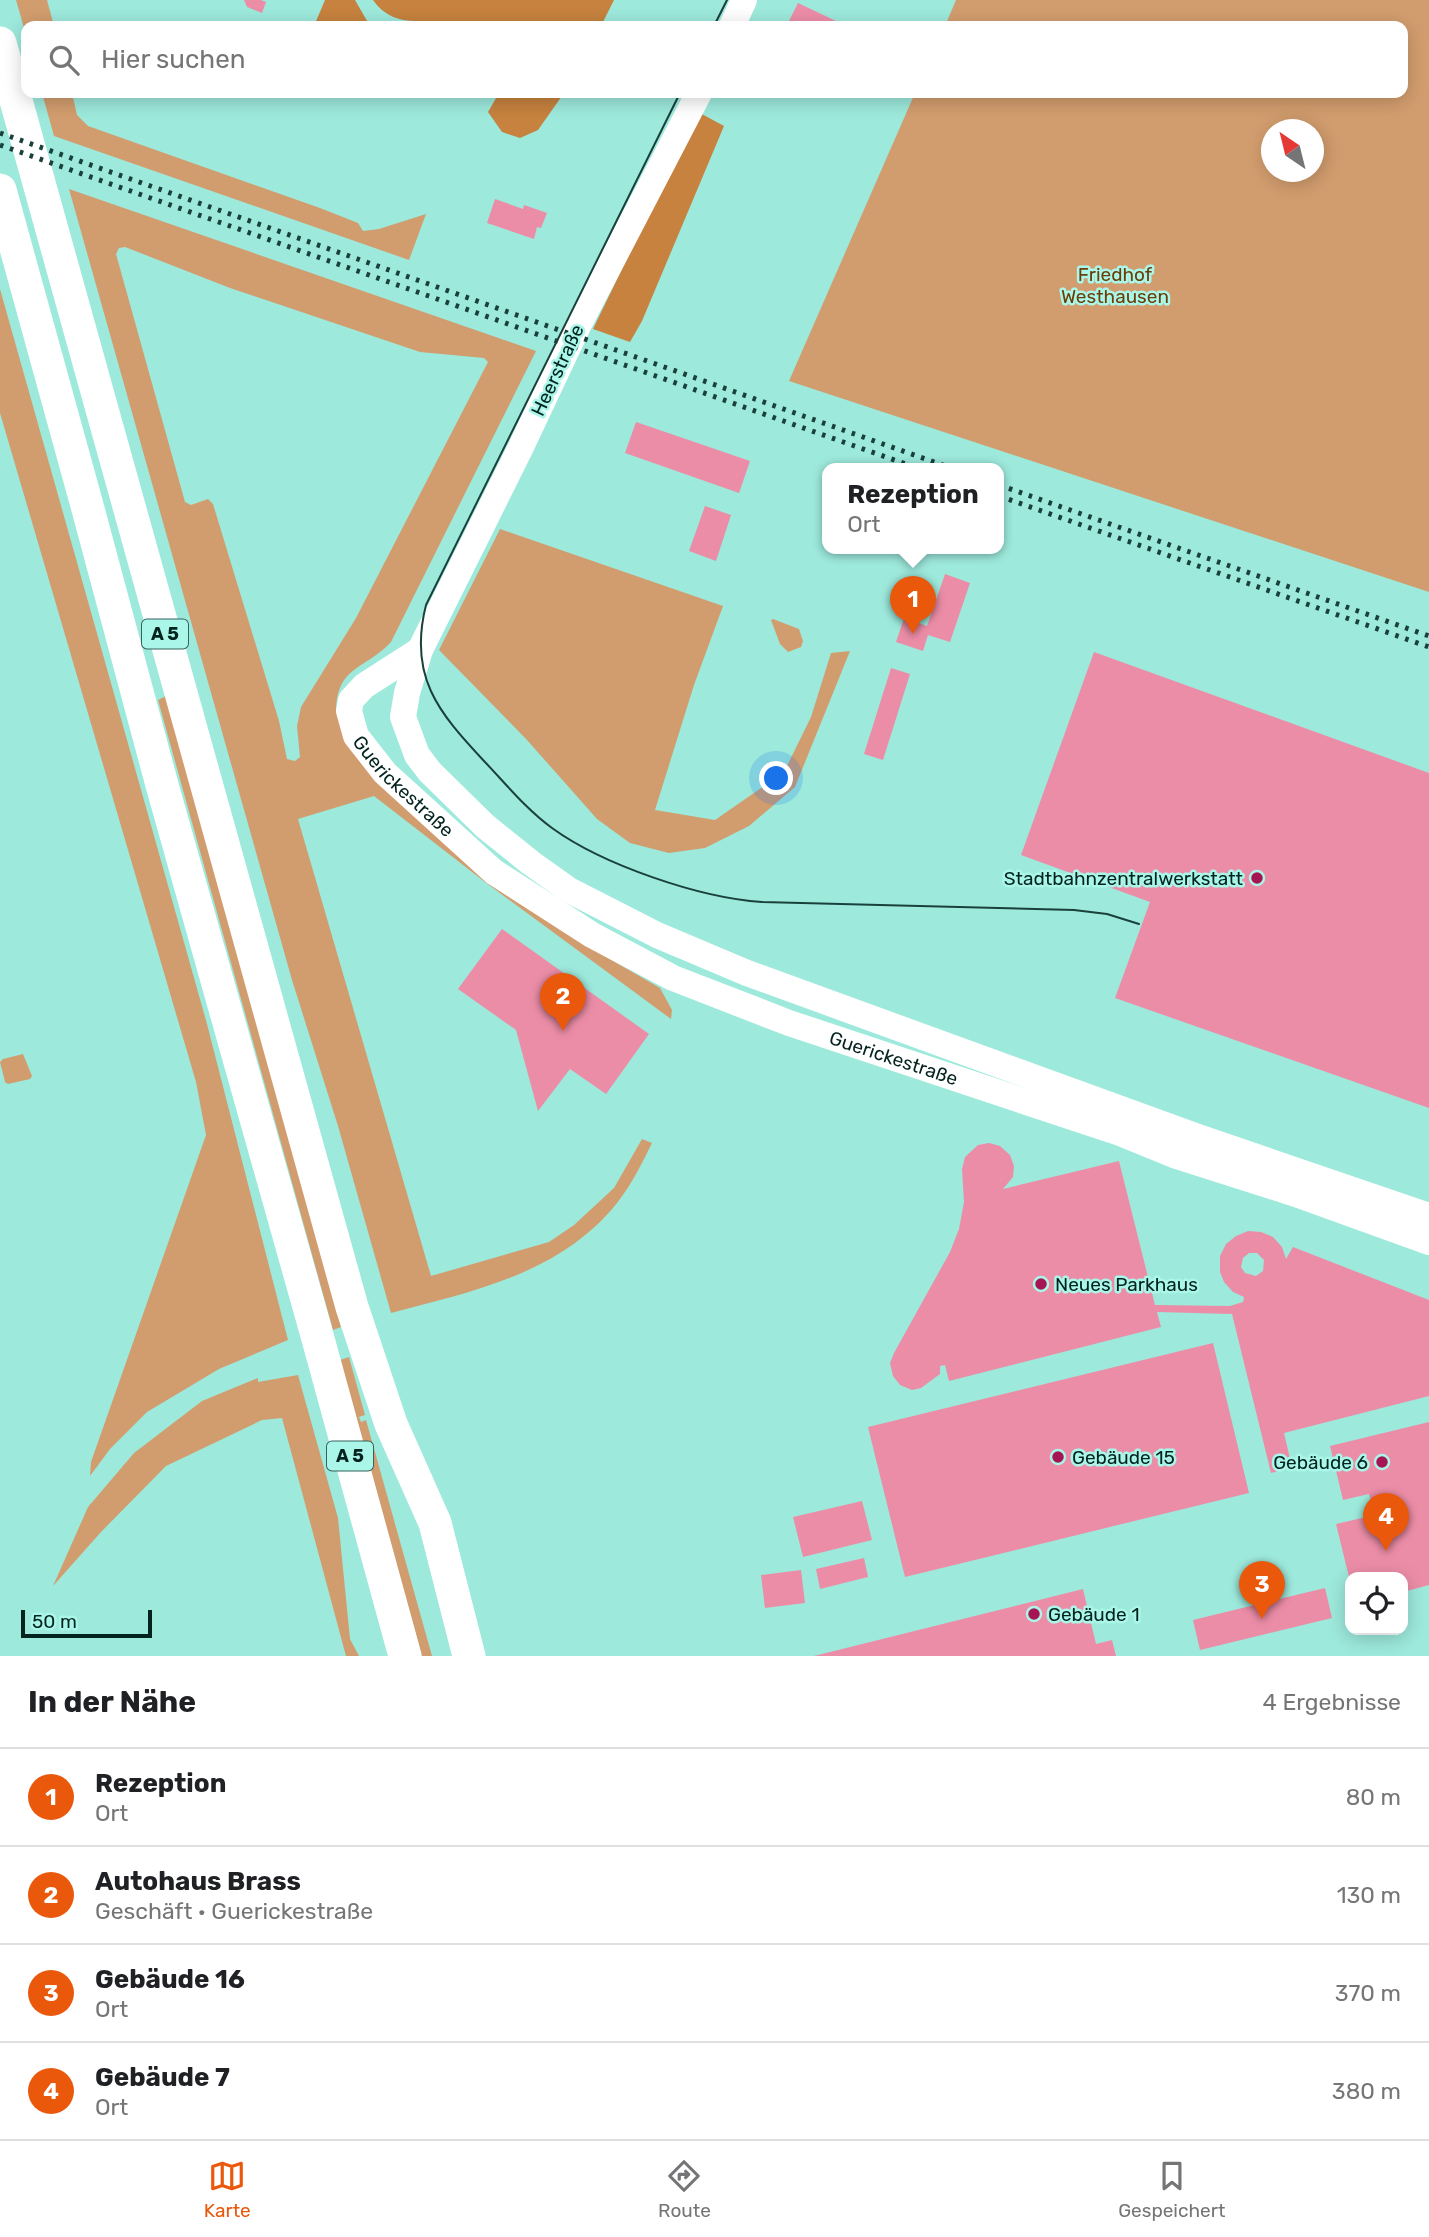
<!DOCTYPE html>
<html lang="de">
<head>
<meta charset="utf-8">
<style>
	:root { --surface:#fff; --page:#f6f6f6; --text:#202124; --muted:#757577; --line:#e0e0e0; --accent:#ea580c }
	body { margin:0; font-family:Rubik,sans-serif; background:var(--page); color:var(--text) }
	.controls { position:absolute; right:21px; bottom:21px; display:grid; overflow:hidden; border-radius:14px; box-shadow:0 4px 18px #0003 }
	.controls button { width:63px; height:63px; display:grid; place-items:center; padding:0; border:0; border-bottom:2px solid var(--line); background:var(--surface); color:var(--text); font:35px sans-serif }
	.compass { position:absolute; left:1261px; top:119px; width:63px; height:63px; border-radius:50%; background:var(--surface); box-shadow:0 4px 18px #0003; rotate:325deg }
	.scale { position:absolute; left:21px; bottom:18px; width:131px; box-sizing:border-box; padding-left:7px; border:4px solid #03231f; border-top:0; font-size:19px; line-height:24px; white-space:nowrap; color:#03231f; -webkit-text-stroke:5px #aaf6e9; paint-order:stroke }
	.you { position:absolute; left:777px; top:779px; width:24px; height:24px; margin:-18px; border:5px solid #fff; border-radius:50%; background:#1a73e8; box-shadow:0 0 0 10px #1a73e833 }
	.badge { display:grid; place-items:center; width:46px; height:46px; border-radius:50%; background:var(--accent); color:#fff; font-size:23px; font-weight:700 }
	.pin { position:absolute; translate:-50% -58px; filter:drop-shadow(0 2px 4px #0008) }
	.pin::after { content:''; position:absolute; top:37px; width:24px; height:21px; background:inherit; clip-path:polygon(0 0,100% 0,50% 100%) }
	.popup { position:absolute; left:822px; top:463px; width:182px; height:91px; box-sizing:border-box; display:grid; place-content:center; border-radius:14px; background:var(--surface); filter:drop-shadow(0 2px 5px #0005); font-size:23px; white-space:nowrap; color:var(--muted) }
	.popup b { font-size:26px; color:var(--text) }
	.popup::after { content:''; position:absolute; left:50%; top:100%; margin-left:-14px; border:14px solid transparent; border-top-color:var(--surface) }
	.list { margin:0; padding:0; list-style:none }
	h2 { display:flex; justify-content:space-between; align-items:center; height:91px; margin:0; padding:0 28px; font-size:30px }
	h2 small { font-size:23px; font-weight:400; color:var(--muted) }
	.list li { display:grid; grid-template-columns:46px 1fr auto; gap:21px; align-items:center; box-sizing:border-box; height:98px; padding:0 28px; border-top:2px solid var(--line) }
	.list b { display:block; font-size:26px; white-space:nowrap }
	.list p { margin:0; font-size:23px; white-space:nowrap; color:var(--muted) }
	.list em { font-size:23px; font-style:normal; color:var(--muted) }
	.icon { flex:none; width:38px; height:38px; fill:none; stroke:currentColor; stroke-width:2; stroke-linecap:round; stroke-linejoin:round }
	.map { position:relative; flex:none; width:1429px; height:1656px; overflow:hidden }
	.search { position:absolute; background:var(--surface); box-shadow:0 4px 18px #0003; left:21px; right:21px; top:21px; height:77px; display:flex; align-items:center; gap:18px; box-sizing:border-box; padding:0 24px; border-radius:14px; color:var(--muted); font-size:26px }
	.sheet { height:483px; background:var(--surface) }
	nav { display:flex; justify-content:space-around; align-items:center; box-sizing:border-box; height:98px; border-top:2px solid var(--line); background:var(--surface); font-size:19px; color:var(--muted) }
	nav a { display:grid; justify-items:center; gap:4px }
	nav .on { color:var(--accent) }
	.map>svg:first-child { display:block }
	.green { fill:#d29d6e; fill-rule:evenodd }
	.forest { fill:#c6823e }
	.building { fill:#ec8da7; fill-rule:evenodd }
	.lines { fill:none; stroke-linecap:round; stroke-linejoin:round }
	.secondary { stroke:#fff; stroke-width:26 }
	.motorway { stroke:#fff; stroke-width:33 }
	.tram { stroke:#1a403b; stroke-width:2 }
	.rail { stroke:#1a403b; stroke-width:5; stroke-dasharray:3.5 7; stroke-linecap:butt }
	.poi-dot { fill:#a61553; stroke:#aaf6e9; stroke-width:2.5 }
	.labels { text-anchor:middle; stroke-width:5; stroke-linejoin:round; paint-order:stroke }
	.shield { fill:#aaf6e9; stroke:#35625c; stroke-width:2 }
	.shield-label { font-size:18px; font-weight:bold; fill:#03231f }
	.park-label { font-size:19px; fill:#6b3d07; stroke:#aaf6e9 }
	.street-label { font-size:19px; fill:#03231f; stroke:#aaf6e9 }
	.poi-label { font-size:19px; fill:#03231f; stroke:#aaf6e9; text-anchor:start }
</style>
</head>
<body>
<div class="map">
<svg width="1429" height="1656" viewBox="0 0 1429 1656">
	<rect width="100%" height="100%" fill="#9de9dc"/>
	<g class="green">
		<polygon points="16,0 47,0 54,26 26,26 26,35"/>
		<path d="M 956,0 L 1429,0 L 1429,592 L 789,381 L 915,93 L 1403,93 L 1403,26 L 945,26 ZM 1272,130 L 1314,130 L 1314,172 L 1272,172 Z"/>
		<polygon points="42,93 72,93 77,115 88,126 320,208 358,223 363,231 379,229 426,214 409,260 54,136"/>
		<path d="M 69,189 L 536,351 L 391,642 C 365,670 338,665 336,710 L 589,947 L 660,988 L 672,1010 L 671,1019 L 485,882 L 374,796 L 298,819 L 431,1276 L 549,1242 L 574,1225 L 614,1188 L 642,1139 L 652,1143 C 642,1163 632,1184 617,1203 C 561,1273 475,1291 391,1313 L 338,1126 L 292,980 ZM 125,247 L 230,288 L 420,352 L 484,358 L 488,362 L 356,618 L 301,707 L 297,726 L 300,757 L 295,761 L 287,759 L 279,721 L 213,504 L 208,499 L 191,505 L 185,502 L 116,254 L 119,248 Z"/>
		<polygon points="0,289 207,1024 288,1340 219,1369 147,1412 110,1449 90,1476 91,1462 206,1135 196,1082 0,413"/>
		<polygon points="500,529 723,606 694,685 655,810 715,820 784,772 811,717 831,653 850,651 795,787 749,826 705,848 669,853 630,843 597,819 527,740 439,650"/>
		<polygon points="773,619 799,629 803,641 801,647 788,652 780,644 771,620"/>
		<polygon points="166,696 341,1327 333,1330 158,700"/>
		<polygon points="23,1054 32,1076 30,1079 8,1084 5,1082 0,1062 3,1059"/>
		<polygon points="349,1357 365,1415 359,1417 361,1422 366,1420 432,1656 422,1656 340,1360"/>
		<polygon points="298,1375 338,1518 350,1639 359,1656 346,1656 282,1418 262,1420 166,1466 101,1532 53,1586 88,1507 134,1453 202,1401 258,1378 258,1382"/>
	</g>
	<g class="forest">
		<polygon points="325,0 355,0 370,26 314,26"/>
		<path d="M 373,0 L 614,0 L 601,26 L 426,26 L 421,21 C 401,22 385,17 373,0 Z"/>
		<polygon points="499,93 564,93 538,130 520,138 502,132 488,112"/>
		<polygon points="698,112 724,126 642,321 630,342 593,329"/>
	</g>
	<g class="building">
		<polygon points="244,0 261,0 266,2 262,13 247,7"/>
		<polygon points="798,3 836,21 833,26 799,26 789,21"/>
		<polygon points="495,199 523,209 524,205 547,213 541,228 537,227 534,239 487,223"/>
		<polygon points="636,422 750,461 739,493 625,453"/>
		<polygon points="705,506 731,515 716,561 689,551"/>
		<polygon points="945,574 970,583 950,642 928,635 923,651 896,642 904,618 927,626"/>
		<polygon points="1094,652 1429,773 1429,1108 1115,998 1150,902 1021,855"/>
		<polygon points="891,668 910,674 883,760 864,754"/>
		<polygon points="502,929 649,1034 606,1094 570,1069 538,1111 516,1030 458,989"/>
		<path d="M 989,1143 L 1000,1146 L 1010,1155 L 1014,1166 L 1013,1177 L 1003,1189 L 1119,1161 L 1155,1305 L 1230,1306 L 1243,1302 L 1244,1297 L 1233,1292 L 1224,1282 L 1220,1272 L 1220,1256 L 1226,1244 L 1236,1236 L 1248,1231 L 1261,1232 L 1273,1237 L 1282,1247 L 1286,1259 L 1293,1247 L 1429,1300 L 1429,1396 L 1284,1433 L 1292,1467 L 1271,1473 L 1232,1314 L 1157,1312 L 1161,1327 L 949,1381 L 945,1365 L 940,1366 L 940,1374 L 921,1388 L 912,1390 L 900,1385 L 893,1376 L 890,1363 L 894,1353 L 950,1252 L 959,1229 L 964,1202 L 962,1169 L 965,1157 L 978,1145 ZM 1249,1253 L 1257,1253 L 1264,1260 L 1263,1271 L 1256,1276 L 1245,1273 L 1241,1267 L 1243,1258 Z"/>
		<polygon points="1213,1343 1249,1493 905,1577 868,1427"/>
		<polygon points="1429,1422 1429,1585 1403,1592 1403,1577 1349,1577 1336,1524 1375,1515 1369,1494 1343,1500 1330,1446"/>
		<polygon points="862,1501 872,1540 803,1557 793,1517"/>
		<polygon points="864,1558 868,1577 820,1589 816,1569"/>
		<polygon points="801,1570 805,1603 765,1608 761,1575"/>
		<polygon points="1325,1588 1332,1618 1200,1650 1193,1620"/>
		<polygon points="1083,1589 1096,1644 1112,1640 1116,1656 814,1656"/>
	</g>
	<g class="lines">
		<g class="secondary">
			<polyline points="732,26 744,0"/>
			<polyline points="699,93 579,324 520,449 420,650 407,693 403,717 417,755 430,772 485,826 531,863 569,890 657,935 747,973 1198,1137 1429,1216"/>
			<path id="s1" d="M 420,650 L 364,686 L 351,700 L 349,711 L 356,736 L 385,773 L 494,872 L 592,935 L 673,978 L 789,1023 L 1120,1133 L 1174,1155 L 1296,1194 L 1429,1242"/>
		</g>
		<g class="motorway">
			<polyline points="0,43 352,1307 391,1424 435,1523 469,1656"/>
			<polyline points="0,190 88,509 162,785 315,1328 405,1656"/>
		</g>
		<g class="tram">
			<polyline points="714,26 727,0"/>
			<path d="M 680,93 L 426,605 C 408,676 438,712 484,761 C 506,784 526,809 552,828 C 603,865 700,898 762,902 L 1074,910 L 1107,914 L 1139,924"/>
		</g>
		<g class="rail">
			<polyline points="0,133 951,468"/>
			<polyline points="0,145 917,468"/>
			<polyline points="999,485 1429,636"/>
			<polyline points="999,496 1429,647"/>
		</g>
	</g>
	<g class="poi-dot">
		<circle cx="1257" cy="878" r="7"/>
		<circle cx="1041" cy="1284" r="7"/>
		<circle cx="1058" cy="1457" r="7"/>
		<circle cx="1382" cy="1462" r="7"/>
		<circle cx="1034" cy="1614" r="7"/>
	</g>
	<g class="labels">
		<g class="shield">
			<rect x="142" y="619.5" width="46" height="29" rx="5"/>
			<rect x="327" y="1441.5" width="46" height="29" rx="5"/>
		</g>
		<g class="shield-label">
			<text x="165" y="640">A 5</text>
			<text x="350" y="1462">A 5</text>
		</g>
		<g class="park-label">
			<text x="1115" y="281">Friedhof<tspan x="1115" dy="22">Westhausen</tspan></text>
		</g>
		<g class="street-label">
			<text transform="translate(557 370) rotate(-65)" y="7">Heerstraße</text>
			<text dy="7" stroke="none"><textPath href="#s1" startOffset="192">Guerickestraße</textPath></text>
			<text dy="7" stroke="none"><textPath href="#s1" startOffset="760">Guerickestraße</textPath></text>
		</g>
		<g class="poi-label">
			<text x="1243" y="885" text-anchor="end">Stadtbahnzentralwerkstatt</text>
			<text x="1055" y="1291">Neues Parkhaus</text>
			<text x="1072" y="1464">Gebäude 15</text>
			<text x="1368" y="1469" text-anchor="end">Gebäude 6</text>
			<text x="1048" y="1621">Gebäude 1</text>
		</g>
	</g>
</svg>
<div class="controls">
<button><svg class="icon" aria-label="locate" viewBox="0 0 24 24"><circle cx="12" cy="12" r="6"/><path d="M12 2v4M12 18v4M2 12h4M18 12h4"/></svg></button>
</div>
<svg class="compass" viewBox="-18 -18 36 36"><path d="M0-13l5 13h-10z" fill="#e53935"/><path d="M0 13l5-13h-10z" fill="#757577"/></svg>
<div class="scale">50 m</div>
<div class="you"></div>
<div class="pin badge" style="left:913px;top:634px">1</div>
<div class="popup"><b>Rezeption</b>Ort</div>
<div class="pin badge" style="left:563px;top:1031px">2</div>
<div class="pin badge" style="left:1262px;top:1619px">3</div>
<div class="pin badge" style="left:1386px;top:1551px">4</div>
<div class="search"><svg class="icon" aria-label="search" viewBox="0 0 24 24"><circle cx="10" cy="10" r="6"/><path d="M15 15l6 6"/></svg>Hier suchen</div>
</div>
<section class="sheet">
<h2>In der Nähe<small>4 Ergebnisse</small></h2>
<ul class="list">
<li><span class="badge">1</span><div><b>Rezeption</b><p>Ort</p></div><em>80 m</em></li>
<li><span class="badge">2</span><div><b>Autohaus Brass</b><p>Geschäft · Guerickestraße</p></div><em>130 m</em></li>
<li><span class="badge">3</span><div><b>Gebäude 16</b><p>Ort</p></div><em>370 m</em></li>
<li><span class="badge">4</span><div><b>Gebäude 7</b><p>Ort</p></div><em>380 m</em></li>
</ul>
</section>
<nav>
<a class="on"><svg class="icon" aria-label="map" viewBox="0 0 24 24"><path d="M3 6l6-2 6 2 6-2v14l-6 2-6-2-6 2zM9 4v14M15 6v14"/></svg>Karte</a>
<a><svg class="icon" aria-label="directions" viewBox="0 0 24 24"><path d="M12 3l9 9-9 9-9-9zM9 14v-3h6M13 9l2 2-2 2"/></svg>Route</a>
<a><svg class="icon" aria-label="saved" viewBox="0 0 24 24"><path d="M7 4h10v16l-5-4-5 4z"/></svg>Gespeichert</a>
</nav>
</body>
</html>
